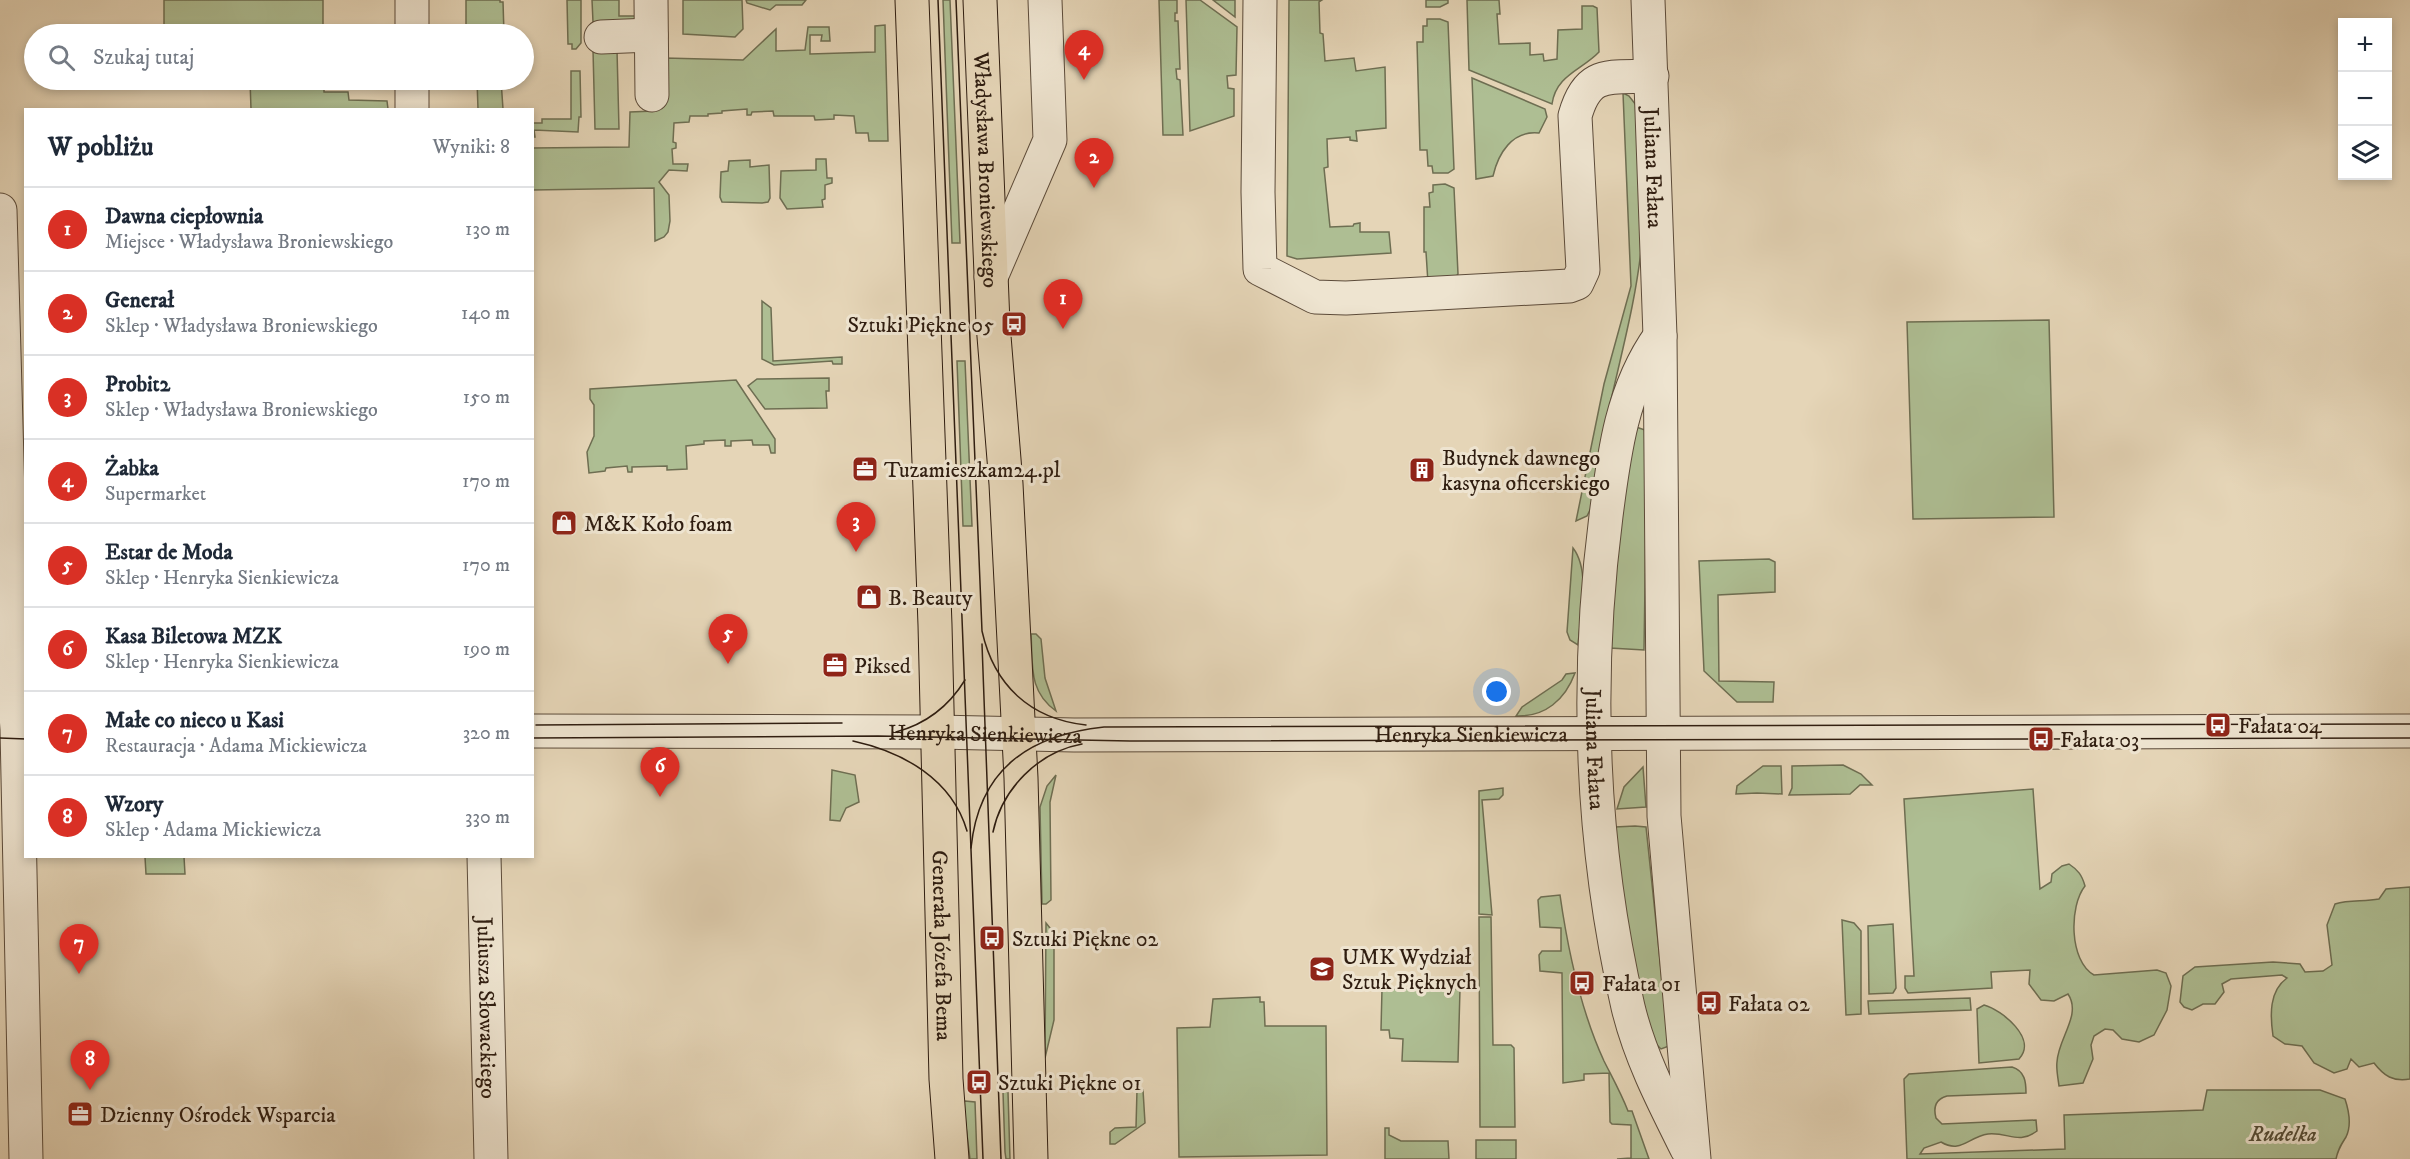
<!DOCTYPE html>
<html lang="pl">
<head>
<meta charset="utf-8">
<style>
	:root { --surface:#fff; --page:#f2f2f3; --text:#1f2937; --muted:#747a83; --line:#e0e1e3; --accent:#d93025 }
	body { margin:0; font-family:"IM FELL DW Pica",serif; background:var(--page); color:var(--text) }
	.controls { position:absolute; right:18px; top:18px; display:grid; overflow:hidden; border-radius:0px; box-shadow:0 3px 9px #0003 }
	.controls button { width:54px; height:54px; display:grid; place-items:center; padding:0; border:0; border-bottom:2px solid var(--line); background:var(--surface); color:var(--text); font:30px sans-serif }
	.you { position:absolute; left:1497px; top:692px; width:21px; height:21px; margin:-15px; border:4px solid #fff; border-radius:50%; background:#1a73e8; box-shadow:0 0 0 9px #1a73e833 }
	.badge { display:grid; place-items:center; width:39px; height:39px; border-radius:50%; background:var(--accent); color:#fff; font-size:20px; font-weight:700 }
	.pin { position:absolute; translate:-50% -50px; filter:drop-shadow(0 2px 3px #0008) }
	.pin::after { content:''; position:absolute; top:32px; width:21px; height:18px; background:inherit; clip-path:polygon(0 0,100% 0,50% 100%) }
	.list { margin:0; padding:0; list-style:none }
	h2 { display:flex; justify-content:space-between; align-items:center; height:78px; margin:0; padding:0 24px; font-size:26px }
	h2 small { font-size:20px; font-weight:400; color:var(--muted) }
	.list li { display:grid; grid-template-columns:39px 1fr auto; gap:18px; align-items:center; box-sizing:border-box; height:84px; padding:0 24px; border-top:2px solid var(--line) }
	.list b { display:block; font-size:22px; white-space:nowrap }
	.list p { margin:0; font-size:20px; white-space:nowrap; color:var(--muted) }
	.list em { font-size:20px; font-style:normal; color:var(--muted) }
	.icon { flex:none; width:33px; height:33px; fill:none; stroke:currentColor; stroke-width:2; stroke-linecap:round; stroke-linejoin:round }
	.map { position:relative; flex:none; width:2410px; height:1159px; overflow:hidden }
	.search { position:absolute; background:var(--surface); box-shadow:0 3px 9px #0003; left:24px; top:24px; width:510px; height:66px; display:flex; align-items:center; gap:15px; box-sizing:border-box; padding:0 21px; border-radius:33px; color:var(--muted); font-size:22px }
	.panel { position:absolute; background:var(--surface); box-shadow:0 3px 9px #0003; left:24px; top:108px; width:510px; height:750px; border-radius:0px }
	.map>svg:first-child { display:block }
	.green { fill:#aebe93; stroke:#6e6e52; stroke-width:1.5 }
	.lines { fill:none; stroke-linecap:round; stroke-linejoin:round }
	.minor-casing { stroke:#5c4b3a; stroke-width:35 }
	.major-casing { stroke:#2f1d10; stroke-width:35 }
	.minor { stroke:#eee4d0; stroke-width:33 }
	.major { stroke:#e5d5b7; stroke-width:33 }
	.tram { stroke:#2f1d10; stroke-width:1.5 }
	.labels { text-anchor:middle; stroke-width:6; stroke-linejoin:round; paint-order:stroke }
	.street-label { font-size:22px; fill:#2f1d10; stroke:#eee4d0 }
	.poi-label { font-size:22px; fill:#2f1d10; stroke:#eee4d0; text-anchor:start }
	.park-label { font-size:22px; font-style:italic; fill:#554d37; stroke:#eee4d0 }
</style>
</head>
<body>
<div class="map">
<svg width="2410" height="1159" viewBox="0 0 2410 1159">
	<rect width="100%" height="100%" fill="#e5d5b7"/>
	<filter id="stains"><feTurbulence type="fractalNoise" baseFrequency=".00333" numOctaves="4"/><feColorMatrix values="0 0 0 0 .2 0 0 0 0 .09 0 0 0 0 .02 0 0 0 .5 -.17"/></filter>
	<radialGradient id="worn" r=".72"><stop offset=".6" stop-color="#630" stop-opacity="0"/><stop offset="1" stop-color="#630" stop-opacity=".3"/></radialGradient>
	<g class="green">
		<polygon points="164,0 323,0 323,34 203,34 203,30 164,30"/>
		<polygon points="466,0 500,0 500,2 503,2 504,34 466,34"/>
		<polygon points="567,0 581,0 581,43 576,49 572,49 572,44 568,44"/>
		<polygon points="592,0 619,0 619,16 641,16 638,21 593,22"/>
		<polygon points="683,0 742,0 743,29 735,37 683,34"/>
		<polygon points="746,0 806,0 802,5 776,5 770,10 747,3"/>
		<polygon points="943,0 950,0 960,243 952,243"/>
		<polygon points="1159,0 1177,0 1177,13 1175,13 1175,21 1178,21 1180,69 1176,69 1177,79 1180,80 1183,135 1163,135"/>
		<polygon points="1186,0 1200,0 1237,27 1236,75 1227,76 1228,88 1234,89 1234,116 1190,131"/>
		<polygon points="1213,0 1235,0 1235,17"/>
		<polygon points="1289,0 1322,0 1319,2 1320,33 1323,34 1325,61 1354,58 1356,71 1385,67 1386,128 1356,131 1357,141 1350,140 1350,137 1327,139 1328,167 1324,168 1330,227 1353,226 1354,224 1360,223 1360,232 1389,232 1391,253 1297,259 1287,256"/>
		<polygon points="1426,0 1448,0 1448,3 1440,7 1426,7"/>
		<path d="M 1467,0 L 1499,0 L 1500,14 L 1497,14 L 1499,44 L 1530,43 L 1530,55 L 1543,54 L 1544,61 L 1557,59 L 1558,30 L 1582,29 L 1582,6 L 1593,6 L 1597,8 L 1599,52 C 1582,70 1556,75 1552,104 L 1469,70 Z"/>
		<polygon points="1427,19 1440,19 1448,22 1454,169 1448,173 1433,173 1432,166 1428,166 1427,150 1420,150 1417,42 1423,42 1423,26 1427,26"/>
		<polygon points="885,25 888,141 869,141 868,133 856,133 854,116 834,115 834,119 815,120 814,116 774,116 773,111 752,112 751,115 747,115 747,109 722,111 722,113 708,114 708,116 690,116 689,122 674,123 673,142 676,143 676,148 672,149 673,164 688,164 687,171 669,170 659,182 669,195 670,221 668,232 664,237 655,241 654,188 533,190 532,148 629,147 630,112 654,111 654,101 665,58 743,60 776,29 776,51 805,50 808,27 829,27 830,41 821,41 822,35 810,35 810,54 875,52 875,26"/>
		<polygon points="593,50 617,50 619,129 595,129"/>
		<polygon points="571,71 580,71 581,117 579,117 578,132 534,130 535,137 533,137 533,123 542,123 542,119 571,119"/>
		<path d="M 1472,78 L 1545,109 L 1547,117 L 1539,133 C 1512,130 1498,154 1493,176 L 1476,179 Z"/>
		<polygon points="250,80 324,80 324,92 348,92 349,100 387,101 388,109 251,109"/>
		<polygon points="477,80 501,80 503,109 478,109"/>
		<path d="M 1623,93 L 1629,96 L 1636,105 L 1642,241 C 1637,295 1623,347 1611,400 C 1604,435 1598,471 1592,506 L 1587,516 L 1576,521 L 1604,384 L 1631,286 Z"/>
		<polygon points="816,159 826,159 827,178 832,178 832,183 825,185 825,199 822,200 823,207 787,209 780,198 781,171 816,170"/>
		<polygon points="750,160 750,167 769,165 770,198 768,202 762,203 722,202 720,197 721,172 728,171 729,161"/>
		<polygon points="1445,184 1454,188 1458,274 1454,279 1428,283 1426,252 1424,252 1424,207 1430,207 1429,193 1433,192 1433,185"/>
		<polygon points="762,301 771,308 773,361 842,357 842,364 833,364 832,361 774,365 762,359"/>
		<polygon points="2049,320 2054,517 1913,519 1907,322"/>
		<polygon points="957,361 965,361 972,526 963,526"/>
		<polygon points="829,378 829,391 826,391 827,408 765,409 748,386 757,379"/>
		<polygon points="736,380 775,439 775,453 771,453 769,445 753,445 752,440 731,441 731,446 725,446 725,440 704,441 704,444 686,446 687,469 667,470 667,466 632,467 632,472 628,472 627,466 606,468 605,471 589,473 587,452 594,436 594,405 590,399 590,389"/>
		<polygon points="1636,427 1645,430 1647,456 1644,650 1610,648 1617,518"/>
		<path d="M 1573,548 C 1591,571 1580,617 1578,645 L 1570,640 L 1567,632 Z"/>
		<polygon points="1769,559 1775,562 1775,592 1718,595 1719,681 1774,682 1773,702 1737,702 1704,671 1699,561"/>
		<path d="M 1031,634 L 1036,634 L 1041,639 L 1045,678 L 1056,711 C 1028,691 1033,665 1031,634 Z"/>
		<path d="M 1575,673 C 1565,700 1545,717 1516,716 L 1522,707 L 1562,680 L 1566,674 Z"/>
		<polygon points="1843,765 1861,774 1872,785 1860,785 1850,794 1789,795 1792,788 1792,766"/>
		<polygon points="1763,766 1781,766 1782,794 1757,793 1736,794 1737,786"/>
		<polygon points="1643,767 1646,807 1617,809 1624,787"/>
		<polygon points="832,770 855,775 859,802 846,808 840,821 830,820"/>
		<polygon points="1056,775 1050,802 1051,900 1046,904 1042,904 1040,807 1047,786"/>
		<polygon points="1503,788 1503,795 1499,799 1482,800 1492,915 1479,914 1479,791"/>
		<path d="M 2033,789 L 2040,889 L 2051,882 L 2052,874 L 2062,866 L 2069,864 C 2078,870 2082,875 2085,886 C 2069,906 2069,961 2094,975 L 2157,970 L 2166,973 L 2171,986 L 2167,1010 L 2154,1035 L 2139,1042 L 2122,1039 L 2113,1030 L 2105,1029 L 2094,1036 L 2091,1045 L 2093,1059 L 2083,1083 L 2059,1086 C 2058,1078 2056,1069 2057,1062 C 2058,1038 2082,1015 2068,994 L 2054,1001 L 2041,1000 L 2029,984 L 2030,970 L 1991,972 L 1992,988 L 1908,993 L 1905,988 L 1905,976 L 1914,976 L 1904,799 Z"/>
		<polygon points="1635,826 1646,827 1669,1046 1661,1049 1653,1041 1628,941 1615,827"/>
		<polygon points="145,857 184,857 185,874 146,874"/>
		<path d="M 2410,887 L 2410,1079 C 2393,1082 2384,1076 2374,1063 L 2359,1067 L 2351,1059 L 2347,1069 L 2334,1073 L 2314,1063 L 2302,1046 L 2285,1044 L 2273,1036 C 2270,1015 2269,991 2287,978 L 2282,975 L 2231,979 L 2222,984 L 2224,992 L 2215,1004 L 2203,1004 L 2192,1010 L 2184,1007 L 2180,1002 L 2183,976 L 2195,967 L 2273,962 L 2300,964 L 2305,972 L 2323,971 L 2332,965 L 2327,925 L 2335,904 C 2350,899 2363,902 2379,899 L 2386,889 Z"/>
		<path d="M 1560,895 C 1568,951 1580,1009 1604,1061 C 1612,1077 1621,1093 1628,1111 L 1632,1111 L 1649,1159 L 1617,1159 L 1631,1158 L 1631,1125 L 1612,1124 L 1610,1122 L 1609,1073 L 1584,1074 L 1584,1080 L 1563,1083 L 1562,973 L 1540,971 L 1539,955 L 1542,951 L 1561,951 L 1561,928 L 1540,927 L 1538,900 L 1541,897 Z"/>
		<polygon points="1479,917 1491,917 1493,1045 1511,1045 1514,1048 1515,1127 1480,1127"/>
		<polygon points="1842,920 1854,923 1861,931 1861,1014 1846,1015"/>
		<polygon points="1046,923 1054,933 1054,1020 1045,1058"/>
		<polygon points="1893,924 1896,988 1893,993 1869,994 1868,926"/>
		<polygon points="1382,989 1460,989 1458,1062 1402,1061 1403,1039 1390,1038 1389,1030 1381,1030"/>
		<polygon points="1260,997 1260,1002 1264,1002 1265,1026 1326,1026 1327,1155 1179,1157 1177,1028 1210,1027 1213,999"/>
		<polygon points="1970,998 1971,1010 1869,1014 1868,1001"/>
		<path d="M 1984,1005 C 2002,1010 2038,1039 2019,1059 L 1979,1063 L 1977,1009 Z"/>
		<path d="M 2012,1067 C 2025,1071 2026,1082 2026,1093 L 1947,1096 C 1936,1099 1933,1107 1936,1118 L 1942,1124 L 2036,1120 L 2037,1131 C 2018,1145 2009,1132 1988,1134 C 1968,1137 1961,1154 1941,1142 L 1924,1148 L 1920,1154 L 2065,1149 L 2064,1115 L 2203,1110 L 2207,1090 L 2320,1090 L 2345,1099 C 2349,1111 2352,1125 2346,1137 C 2341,1145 2338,1149 2336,1159 L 1907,1159 L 1904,1079 L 1909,1074 Z"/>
		<polygon points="1137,1090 1143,1090 1145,1123 1115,1144 1110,1144 1110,1132 1115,1128 1136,1127"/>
		<polygon points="1003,1092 1008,1092 1010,1159 1006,1159 1005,1152"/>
		<polygon points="965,1101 975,1102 977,1159 970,1159 963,1102"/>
		<polygon points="1385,1128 1389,1128 1389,1135 1401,1141 1448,1141 1449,1159 1385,1159"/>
		<rect x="1476" y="1140" width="40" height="19"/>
	</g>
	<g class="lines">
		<g class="minor-casing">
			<g id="minor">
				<polyline points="412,0 412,34"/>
				<polyline points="651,0 652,95"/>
				<path d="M 1260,0 L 1258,192 L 1260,269 L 1315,297 L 1346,298 L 1569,286 L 1577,283 L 1583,270 L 1575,116 C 1588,69 1610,78 1652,76"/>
				<path id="s1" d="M 1648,0 L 1660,336 L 1664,816 L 1694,1159"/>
				<polyline points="601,37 651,35"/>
				<polyline points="412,80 412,110"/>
				<polyline points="0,210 13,675 17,729 26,1159"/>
				<polyline points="991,277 1050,140 1045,0"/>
				<path id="s2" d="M 1660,336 C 1622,389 1614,453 1606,516 C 1585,680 1591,846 1628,1007 C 1640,1057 1664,1103 1687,1149"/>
				<path id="s3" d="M 532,731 L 937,732 L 1074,735 L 2410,731"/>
				<path id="s4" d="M 484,856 L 491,1159"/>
			</g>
		</g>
		<g class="major-casing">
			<g id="major">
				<path id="s5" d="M 912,0 L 935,625 L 946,1079 L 952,1159"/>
				<path id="s6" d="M 980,0 L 993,324 L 1006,484 L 1021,778 L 1031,1159"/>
			</g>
		</g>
		<use href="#minor" class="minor"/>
		<use href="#major" class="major"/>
		<g class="tram">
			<polyline points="938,0 983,1159"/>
			<path d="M 956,0 L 982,631 C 994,685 1030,719 1086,725"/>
			<polyline points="982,644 1001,1159"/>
			<polyline points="536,725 842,723"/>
			<path d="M 896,732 C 926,724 949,706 965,680"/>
			<polyline points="0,738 26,739"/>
			<polyline points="532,738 878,736 1130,741 2410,738"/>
			<path d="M 853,741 C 903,752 952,779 967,831"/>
			<path d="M 993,832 C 1002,789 1038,752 1082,744"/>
			<path d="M 971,848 C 979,769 1029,735 1104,727 L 2410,724"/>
		</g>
	</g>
	<defs>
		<g id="bus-square" transform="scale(1.35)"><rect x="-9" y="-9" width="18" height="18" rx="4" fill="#8f2418" stroke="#eee4d0"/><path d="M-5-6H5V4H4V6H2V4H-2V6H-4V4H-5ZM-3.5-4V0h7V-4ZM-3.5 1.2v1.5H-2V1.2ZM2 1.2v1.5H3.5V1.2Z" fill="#fff"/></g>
		<g id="office-square" transform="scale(1.35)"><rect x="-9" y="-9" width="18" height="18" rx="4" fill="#8f2418" stroke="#eee4d0"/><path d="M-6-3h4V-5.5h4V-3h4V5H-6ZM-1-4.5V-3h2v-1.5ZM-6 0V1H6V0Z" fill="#fff"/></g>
		<g id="building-square" transform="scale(1.35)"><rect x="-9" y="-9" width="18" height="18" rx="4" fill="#8f2418" stroke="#eee4d0"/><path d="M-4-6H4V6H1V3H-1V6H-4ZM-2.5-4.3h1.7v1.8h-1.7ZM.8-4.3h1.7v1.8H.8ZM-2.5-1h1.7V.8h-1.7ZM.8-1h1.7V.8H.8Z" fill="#fff"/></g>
		<g id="shop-square" transform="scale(1.35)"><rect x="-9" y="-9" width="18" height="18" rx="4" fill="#8f2418" stroke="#eee4d0"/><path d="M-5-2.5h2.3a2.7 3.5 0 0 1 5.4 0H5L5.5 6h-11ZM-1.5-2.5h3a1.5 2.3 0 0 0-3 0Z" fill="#fff"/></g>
		<g id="university-square" transform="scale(1.35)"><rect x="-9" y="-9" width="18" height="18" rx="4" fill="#8f2418" stroke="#eee4d0"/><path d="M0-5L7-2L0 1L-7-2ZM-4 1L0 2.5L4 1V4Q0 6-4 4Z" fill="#fff"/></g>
	</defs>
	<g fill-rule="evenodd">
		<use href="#bus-square" x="1014" y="324"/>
		<use href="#office-square" x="865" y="469"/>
		<use href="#building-square" x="1422" y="470"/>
		<use href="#shop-square" x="564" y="523"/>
		<use href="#shop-square" x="869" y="597"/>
		<use href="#office-square" x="835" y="665"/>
		<use href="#bus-square" x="2218" y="725"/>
		<use href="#bus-square" x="2041" y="739"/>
		<use href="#bus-square" x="992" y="938"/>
		<use href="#university-square" x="1322" y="969"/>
		<use href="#bus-square" x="1582" y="983"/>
		<use href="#bus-square" x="1709" y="1003"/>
		<use href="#bus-square" x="979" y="1082"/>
		<use href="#office-square" x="80" y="1114"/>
	</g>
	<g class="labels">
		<g class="street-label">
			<text dy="8" stroke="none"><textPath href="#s1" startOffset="168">Juliana Fałata</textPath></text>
			<text dy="8" stroke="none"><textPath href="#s6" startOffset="170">Władysława Broniewskiego</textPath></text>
			<text dy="8" stroke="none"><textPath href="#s3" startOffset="453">Henryka Sienkiewicza</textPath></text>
			<text dy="8" stroke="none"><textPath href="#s3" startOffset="939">Henryka Sienkiewicza</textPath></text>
			<text dy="8" stroke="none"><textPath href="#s2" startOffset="424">Juliana Fałata</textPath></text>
			<text dy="8" stroke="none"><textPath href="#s5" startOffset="946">Generała Józefa Bema</textPath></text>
			<text dy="8" stroke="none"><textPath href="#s4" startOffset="152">Juliusza Słowackiego</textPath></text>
		</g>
		<g class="poi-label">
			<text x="994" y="332" text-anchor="end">Sztuki Piękne 05</text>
			<text x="1442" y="465">Budynek dawnego<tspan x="1442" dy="25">kasyna oficerskiego</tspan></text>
			<text x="884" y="477">Tuzamieszkam24.pl</text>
			<text x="584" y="531">M&amp;K Koło foam</text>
			<text x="888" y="605">B. Beauty</text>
			<text x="854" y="673">Piksed</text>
			<text x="2238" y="733">Fałata 04</text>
			<text x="2060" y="747">Fałata 03</text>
			<text x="1012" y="946">Sztuki Piękne 02</text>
			<text x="1342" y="964">UMK Wydział<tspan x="1342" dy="25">Sztuk Pięknych</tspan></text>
			<text x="1602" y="991">Fałata 01</text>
			<text x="1728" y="1011">Fałata 02</text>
			<text x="998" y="1090">Sztuki Piękne 01</text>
			<text x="100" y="1122">Dzienny Ośrodek Wsparcia</text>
		</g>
		<g class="park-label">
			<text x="2283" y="1141">Rudelka</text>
		</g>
	</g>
	<rect width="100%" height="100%" filter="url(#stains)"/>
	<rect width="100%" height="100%" fill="url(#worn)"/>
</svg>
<div class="controls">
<button>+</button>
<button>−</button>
<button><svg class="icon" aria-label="layers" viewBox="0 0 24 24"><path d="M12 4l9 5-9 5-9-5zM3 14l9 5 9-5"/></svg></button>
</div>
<div class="you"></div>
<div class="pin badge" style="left:1063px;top:329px">1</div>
<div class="pin badge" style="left:1094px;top:188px">2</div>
<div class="pin badge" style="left:856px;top:552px">3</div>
<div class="pin badge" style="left:1084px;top:80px">4</div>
<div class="pin badge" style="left:728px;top:664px">5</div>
<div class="pin badge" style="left:660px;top:797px">6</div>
<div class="pin badge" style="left:79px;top:974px">7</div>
<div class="pin badge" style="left:90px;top:1090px">8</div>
<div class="search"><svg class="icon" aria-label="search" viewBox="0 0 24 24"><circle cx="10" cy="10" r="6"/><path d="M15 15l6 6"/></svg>Szukaj tutaj</div>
<section class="panel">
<h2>W pobliżu<small>Wyniki: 8</small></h2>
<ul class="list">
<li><span class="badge">1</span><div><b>Dawna ciepłownia</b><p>Miejsce · Władysława Broniewskiego</p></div><em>130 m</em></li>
<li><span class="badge">2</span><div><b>Generał</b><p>Sklep · Władysława Broniewskiego</p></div><em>140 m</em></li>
<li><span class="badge">3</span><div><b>Probit2</b><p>Sklep · Władysława Broniewskiego</p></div><em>150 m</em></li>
<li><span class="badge">4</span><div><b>Żabka</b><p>Supermarket</p></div><em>170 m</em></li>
<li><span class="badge">5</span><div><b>Estar de Moda</b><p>Sklep · Henryka Sienkiewicza</p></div><em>170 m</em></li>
<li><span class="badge">6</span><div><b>Kasa Biletowa MZK</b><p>Sklep · Henryka Sienkiewicza</p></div><em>190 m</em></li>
<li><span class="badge">7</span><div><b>Małe co nieco u Kasi</b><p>Restauracja · Adama Mickiewicza</p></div><em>320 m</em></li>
<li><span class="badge">8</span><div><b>Wzory</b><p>Sklep · Adama Mickiewicza</p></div><em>330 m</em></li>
</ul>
</section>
</div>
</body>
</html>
